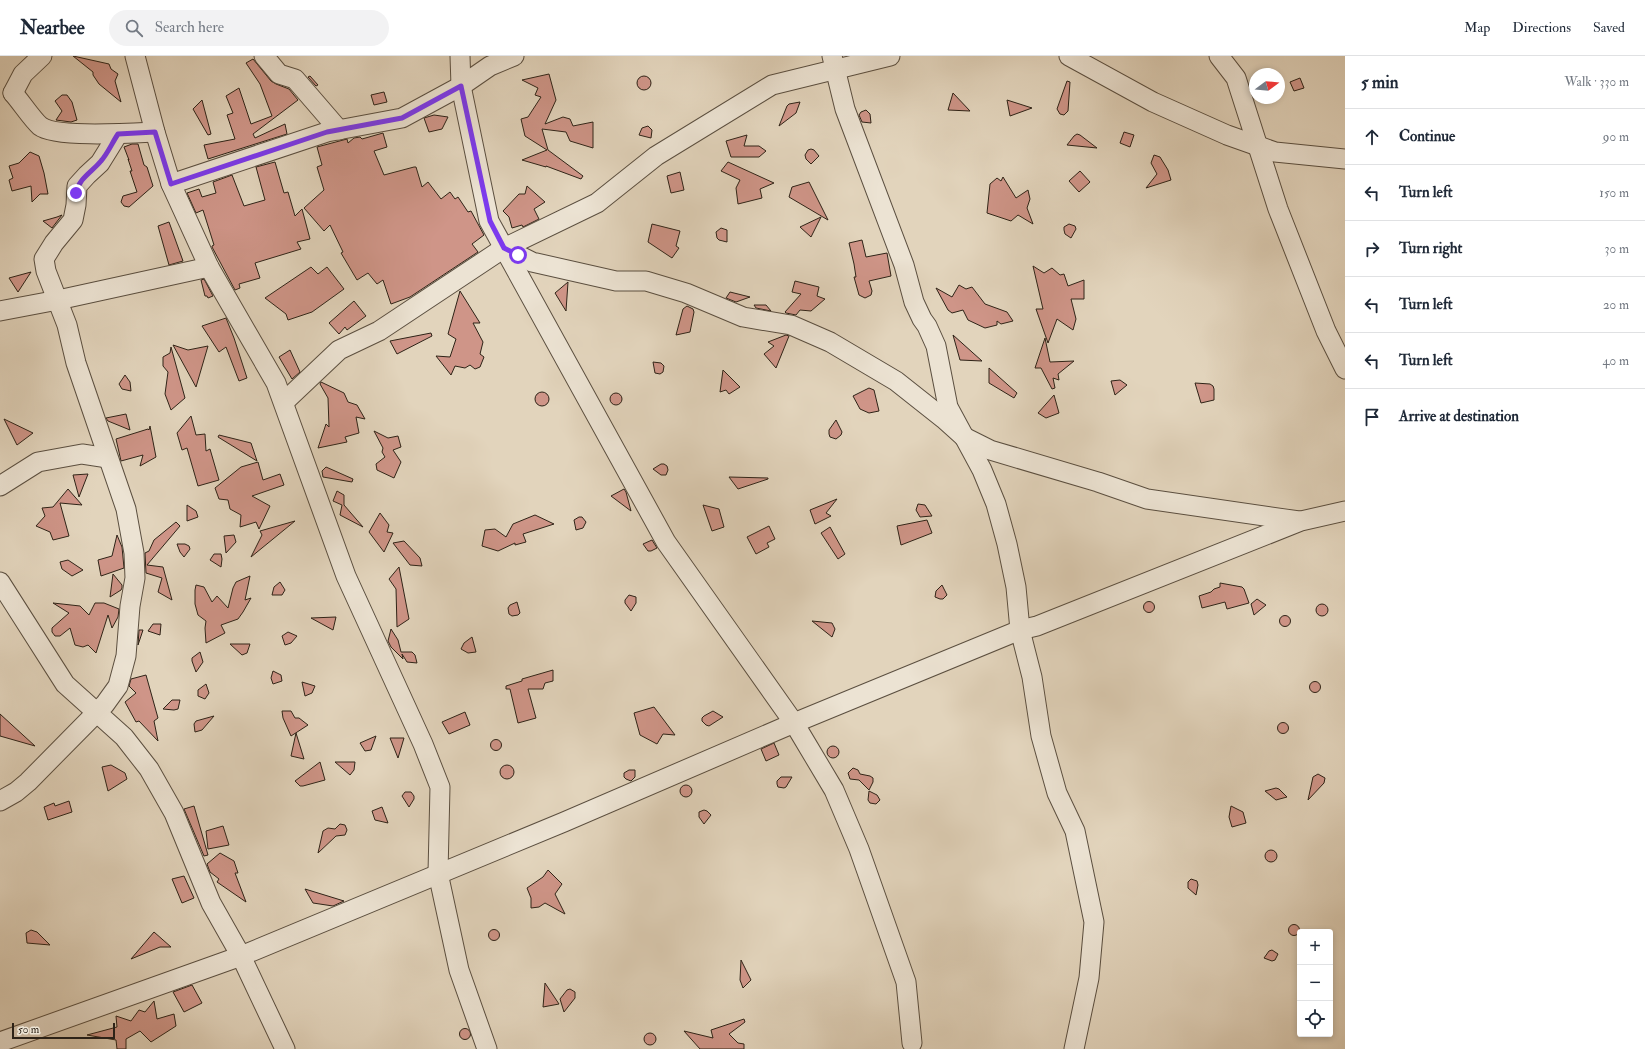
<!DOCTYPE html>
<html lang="en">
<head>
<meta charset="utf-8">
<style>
	:root { --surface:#fff; --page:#f2f2f3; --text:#1f2937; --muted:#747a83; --line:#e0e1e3 }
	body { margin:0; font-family:"IM FELL Double Pica",serif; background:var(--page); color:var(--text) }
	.controls { position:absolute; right:12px; bottom:12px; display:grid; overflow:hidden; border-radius:4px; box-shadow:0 2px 6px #0003 }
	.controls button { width:36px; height:36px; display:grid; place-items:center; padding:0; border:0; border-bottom:1px solid var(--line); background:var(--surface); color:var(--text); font:20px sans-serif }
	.compass { position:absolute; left:1249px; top:12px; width:36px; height:36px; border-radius:50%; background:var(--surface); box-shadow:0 2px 6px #0003; rotate:74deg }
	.scale { position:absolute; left:12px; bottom:10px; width:103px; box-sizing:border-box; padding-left:4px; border:2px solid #2e2317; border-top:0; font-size:11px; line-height:14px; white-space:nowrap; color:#2e2317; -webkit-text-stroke:3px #ece3d3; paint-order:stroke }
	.stop { position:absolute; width:12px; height:12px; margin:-9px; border:3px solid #7c3aed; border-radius:50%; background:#fff }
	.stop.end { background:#7c3aed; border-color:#fff; box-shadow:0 1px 4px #0008 }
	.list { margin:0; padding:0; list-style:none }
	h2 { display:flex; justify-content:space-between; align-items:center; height:52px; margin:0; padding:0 16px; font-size:17px }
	h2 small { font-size:13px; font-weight:400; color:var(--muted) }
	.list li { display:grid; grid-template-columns:26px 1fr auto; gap:12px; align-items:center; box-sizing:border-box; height:56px; padding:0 16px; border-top:1px solid var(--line) }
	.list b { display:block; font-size:15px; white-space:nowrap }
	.list em { font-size:13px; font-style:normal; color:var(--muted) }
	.icon { flex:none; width:22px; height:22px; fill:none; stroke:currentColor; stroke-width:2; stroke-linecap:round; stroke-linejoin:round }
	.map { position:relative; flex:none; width:1345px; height:993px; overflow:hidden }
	header { display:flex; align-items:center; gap:24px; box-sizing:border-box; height:56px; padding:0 20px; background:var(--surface); border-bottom:1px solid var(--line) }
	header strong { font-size:19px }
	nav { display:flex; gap:22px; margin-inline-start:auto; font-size:14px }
	.search { width:280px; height:36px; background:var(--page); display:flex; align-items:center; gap:10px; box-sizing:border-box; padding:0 14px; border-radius:22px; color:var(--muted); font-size:15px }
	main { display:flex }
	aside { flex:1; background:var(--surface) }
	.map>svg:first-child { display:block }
	.building { fill:#cf9588; stroke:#2e2317 }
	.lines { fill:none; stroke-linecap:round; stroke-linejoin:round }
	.minor-casing { stroke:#5b4f40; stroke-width:21 }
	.minor { stroke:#ece3d3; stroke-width:19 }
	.route { stroke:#7c3aed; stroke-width:5 }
</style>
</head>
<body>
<header>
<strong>Nearbee</strong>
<div class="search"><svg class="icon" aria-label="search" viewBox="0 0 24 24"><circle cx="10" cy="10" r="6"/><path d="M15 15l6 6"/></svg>Search here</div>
<nav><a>Map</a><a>Directions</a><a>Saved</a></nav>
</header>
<main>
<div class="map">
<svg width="1345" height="993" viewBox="0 0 1345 993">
	<rect width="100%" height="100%" fill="#e2d4bc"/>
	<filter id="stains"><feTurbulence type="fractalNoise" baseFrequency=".005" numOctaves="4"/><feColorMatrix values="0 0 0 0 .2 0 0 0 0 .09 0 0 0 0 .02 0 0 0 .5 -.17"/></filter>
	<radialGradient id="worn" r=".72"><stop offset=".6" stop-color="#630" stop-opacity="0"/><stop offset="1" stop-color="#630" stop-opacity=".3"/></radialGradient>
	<g class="building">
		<polygon points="73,0 109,8 111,13 118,18 115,25 121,46 99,28 93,19 93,16"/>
		<polygon points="253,3 271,25 276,28 289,33 298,44 253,78 255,82 285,68 287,78 208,103 204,89 235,83 227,59 233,57 226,40 239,32 251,68 272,60 260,28 246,7"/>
		<polygon points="549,18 556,44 545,68 563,61 570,63 573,70 593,66 593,92 570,85 566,76 542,73 548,94 583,120 581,123 546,110 546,111 522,104 547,94 525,80 521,63 528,61 541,41 535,39 538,32 522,24"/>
		<polygon points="310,20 318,29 316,30 308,21"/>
		<circle cx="644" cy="27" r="7"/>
		<polygon points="1300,22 1304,32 1294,35 1290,26"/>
		<polygon points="1067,25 1070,26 1068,55 1064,59 1060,58 1057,53"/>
		<polygon points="384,36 387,46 374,49 371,39"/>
		<polygon points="953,37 970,55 948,54"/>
		<polygon points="62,39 67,39 72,46 77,64 71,66 56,64 62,55 55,45"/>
		<polygon points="202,44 211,78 208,79 193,53"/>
		<polygon points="1007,44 1032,52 1010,60"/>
		<polygon points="800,46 796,57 779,70 787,50 789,48"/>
		<polygon points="866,54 870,58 871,67 862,66 859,59 861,56"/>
		<polygon points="434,59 448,61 442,73 429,76 424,62"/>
		<polygon points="648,70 652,74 651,82 639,79 642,72"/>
		<polygon points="1124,76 1134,79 1130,91 1120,87"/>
		<polygon points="383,77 387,91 374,95 384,119 414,111 416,111 422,131 428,126 441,143 450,136 455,143 458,141 468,156 471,155 484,179 472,188 478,196 410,241 391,248 383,224 377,228 368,217 357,224 341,197 343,196 330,169 324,175 304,152 324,134 317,111 322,109 317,91 347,83 348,87 354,82 360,81 362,83"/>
		<polygon points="1077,78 1080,79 1097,92 1067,89 1074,80"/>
		<polygon points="747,79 744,90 759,90 766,95 759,101 731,101 726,85"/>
		<polygon points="132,88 138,88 144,109 147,111 153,130 129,151 124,150 121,146 123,140 137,136 130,115 132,115 128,103 129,104 124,91"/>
		<polygon points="811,93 814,94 819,100 811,108 806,103 805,99 808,94"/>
		<polygon points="30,96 39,100 44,117 48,138 40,138 32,146 31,130 12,135 9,124 13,122 9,110 19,107"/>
		<polygon points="1154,99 1160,101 1168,114 1171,124 1146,132 1157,118 1151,107"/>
		<polygon points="275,106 284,137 288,136 295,160 302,153 310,183 297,186 301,193 255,207 260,222 239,228 240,232 235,234 212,191 212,190 214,189 203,154 196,157 187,137 199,133 202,141 216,137 213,126 232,119 244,150 265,144 256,111"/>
		<polygon points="728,106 774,127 760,133 762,142 738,148 736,132 740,124 721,115"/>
		<polygon points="1080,115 1090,126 1079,136 1069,125"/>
		<polygon points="680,116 684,134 671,137 667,120"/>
		<polygon points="1003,121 1016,142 1028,134 1030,143 1027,152 1033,168 1018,159 1011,165 987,157 990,128 997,122 1001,125"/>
		<polygon points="809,126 828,164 789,141 792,131"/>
		<polygon points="527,130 545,146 534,153 539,163 523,171 522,169 512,172 509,161 503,155 519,138 525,138"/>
		<polygon points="62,159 52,172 43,165 57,161"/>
		<polygon points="821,161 811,181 800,171"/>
		<polygon points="169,166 183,205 169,209 158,170"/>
		<polygon points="652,168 680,175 676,190 679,192 672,202 648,186"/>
		<polygon points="1069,168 1075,170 1076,173 1071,182 1065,178 1064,174 1064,171"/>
		<polygon points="721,172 727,174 727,186 719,184 717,182 716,176"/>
		<polygon points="862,184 866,201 887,197 891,220 869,225 872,235 871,239 865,242 859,239 854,221 856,221 854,208 849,187"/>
		<polygon points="1033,210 1044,217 1052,212 1060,219 1064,218 1068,230 1084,224 1084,243 1071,243 1076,263 1073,274 1057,263 1048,287 1036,253 1043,253"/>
		<polygon points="311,211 318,218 327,211 344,233 312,256 288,264 286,258 265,242"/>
		<polygon points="31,216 18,236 9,222"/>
		<polygon points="204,223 213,240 208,242 207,240 205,240 201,224"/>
		<polygon points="795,225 819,231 817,240 825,243 811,255 800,254 796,259 786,257 785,256 801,238 792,236"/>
		<polygon points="568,226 566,255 555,237"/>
		<polygon points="959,229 966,233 972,231 985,248 1007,256 1013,265 1001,268 997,265 997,269 985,272 968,264 963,254 952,257 948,254 936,232 952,241"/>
		<polygon points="460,235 480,267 473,267 483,286 480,298 484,301 480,311 475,313 470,309 465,312 455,310 451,319 436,300 450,301 456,283 448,278"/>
		<polygon points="730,236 750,241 736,246 726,242"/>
		<polygon points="354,245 366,260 347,274 345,271 339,278 329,267"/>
		<polygon points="754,249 766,249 771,255 756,252"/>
		<polygon points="687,250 693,253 694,256 690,276 676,279 683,253"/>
		<polygon points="226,262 234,282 247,322 239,325 226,291 219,296 202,270"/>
		<polygon points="431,277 432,280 397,298 390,285"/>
		<polygon points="786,279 789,280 776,312 764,298 774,290 768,286"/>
		<polygon points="953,279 982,305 960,304"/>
		<polygon points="1045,282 1050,306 1074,305 1058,318 1059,324 1053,322 1055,332 1052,333 1041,312 1035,312"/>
		<polygon points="173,289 188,294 208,290 196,331"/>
		<polygon points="171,291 185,342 171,354 165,338 168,316 163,310 163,301 170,297"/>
		<polygon points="290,294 300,316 292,323 279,301"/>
		<polygon points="653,306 661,307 664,310 663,316 660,318 655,317"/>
		<polygon points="989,312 1017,337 1014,342 989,327"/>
		<polygon points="723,314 740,331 729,338 726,334 720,336"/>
		<polygon points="125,319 130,326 131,335 122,333 119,328"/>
		<polygon points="1120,324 1127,329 1115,339 1111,325"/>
		<polygon points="321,326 344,337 348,346 357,349 365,363 356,361 359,377 345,381 347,386 318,392 326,368 329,371 328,342 320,328"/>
		<polygon points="1195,327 1210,328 1213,330 1214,333 1214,344 1201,347"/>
		<polygon points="869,332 874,334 879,355 869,357 860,353 853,340"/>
		<circle cx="542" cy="343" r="7"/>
		<circle cx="616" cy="343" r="6"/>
		<polygon points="1054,339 1059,357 1046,362 1038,357"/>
		<polygon points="126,358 130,374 108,365 106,362"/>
		<polygon points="191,360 196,379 205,378 206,395 210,393 219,424 198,430 187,392 182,394 177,377"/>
		<polygon points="4,363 33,377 17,389"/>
		<polygon points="836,364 842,376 841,379 836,383 830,381 829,378 829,374"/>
		<polygon points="150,370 156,401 140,410 143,399 121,405 116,383 148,373 149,374"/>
		<polygon points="374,375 388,382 398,380 401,391 393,394 401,406 394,422 377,414 376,408 385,401 382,396 383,392"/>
		<polygon points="219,379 251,387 257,405 218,381"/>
		<polygon points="258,406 263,424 280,418 284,429 252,440 270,450 259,473 256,466 240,471 241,459 230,453 228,444 219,443 215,432 241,411"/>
		<polygon points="661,408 664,408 667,410 668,414 666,419 661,419 653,413"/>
		<polygon points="326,411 353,423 352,426 323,421 322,415"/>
		<polygon points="88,418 79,441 73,419"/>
		<polygon points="729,421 768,422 768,423 738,433"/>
		<polygon points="68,433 82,449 60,447 69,480 53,484 50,476 36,470 45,460 42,452 53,451"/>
		<polygon points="624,433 626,436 631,455 611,440"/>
		<polygon points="337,435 344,439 344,449 363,471 340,459 342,449 333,445"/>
		<polygon points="837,443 826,457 831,460 815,468 810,454"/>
		<polygon points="918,448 925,449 932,460 920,461 916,454"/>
		<polygon points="187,449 196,455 198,461 187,465"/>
		<polygon points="703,449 719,453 724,471 712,475"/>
		<polygon points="380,457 389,469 387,476 393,477 384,496 369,476"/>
		<polygon points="535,459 554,468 523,478 526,486 515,489 515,487 498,495 482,490 485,474 495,473 506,481 513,468"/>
		<polygon points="579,461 582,461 586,466 583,472 576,474 574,464"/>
		<polygon points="927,464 932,477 901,489 897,470"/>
		<polygon points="295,465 251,501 262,479 260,475"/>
		<polygon points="176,466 180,470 147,509 163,511 172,544 158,536 162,522 146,517 145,497 149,495 154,484"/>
		<polygon points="769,470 775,483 767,487 769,491 756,498 747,481"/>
		<polygon points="830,471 845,498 838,503 821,477"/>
		<polygon points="117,479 122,491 124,512 101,520 98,504 112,500"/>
		<polygon points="234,479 236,486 226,497 224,480"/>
		<polygon points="652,484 657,492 651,495 648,495 643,488"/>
		<polygon points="404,485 420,502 422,510 410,509 393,487"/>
		<polygon points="177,488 185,488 189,490 190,493 184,501 180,496"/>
		<polygon points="214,498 221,498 222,503 221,511 210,504"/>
		<polygon points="68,504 83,514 72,520 62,513 60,506"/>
		<polygon points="399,511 409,563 397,571 396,533 389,523"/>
		<polygon points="113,518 122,529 122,532 121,534 110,541"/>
		<polygon points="250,520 245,544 251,542 243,556 238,563 221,569 225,577 206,587 205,572 206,565 198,559 195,548 195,534 196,529 204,531 212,546 217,540 228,552 233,532 236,526"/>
		<polygon points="280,526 285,534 282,539 272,539 274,531"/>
		<polygon points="1220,527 1242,531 1244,533 1249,547 1227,553 1225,546 1202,552 1199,540 1211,536 1214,533 1220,531"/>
		<polygon points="942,529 947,539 943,543 940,543 935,541 936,535"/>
		<polygon points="629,539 636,541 636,547 631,555 625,547 625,544"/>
		<polygon points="1257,543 1266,549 1254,559 1251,548"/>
		<circle cx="1149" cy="551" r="5.5"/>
		<polygon points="517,546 520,557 518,559 512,560 509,558 508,552 510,549"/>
		<polygon points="53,547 80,550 89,559 95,547 104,547 119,553 118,561 112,572 108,559 96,597 88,589 83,591 75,589 70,572 60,580 55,580 52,576 52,572 69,557"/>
		<circle cx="1322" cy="554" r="6"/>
		<circle cx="1285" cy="565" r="5.5"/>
		<polygon points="336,561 333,574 311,562"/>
		<polygon points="812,565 832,567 835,573 832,581"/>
		<polygon points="153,568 161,568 160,579 148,575"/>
		<polygon points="391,573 398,584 401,596 412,596 415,599 417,607 407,606 402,598 403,603 391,591 388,585"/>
		<polygon points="139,574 143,574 138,589"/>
		<polygon points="288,576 297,580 291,587 285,589 282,580"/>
		<polygon points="472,581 476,596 468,597 461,593 464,587"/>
		<polygon points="230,588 250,588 247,597 242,599"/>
		<polygon points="200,596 203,606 196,616 192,605 192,602"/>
		<polygon points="553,614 553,625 545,627 543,633 528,633 536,662 518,667 510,633 506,633 506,630 522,625 522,623"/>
		<polygon points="273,615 281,619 282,625 273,628 271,622"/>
		<polygon points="146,619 158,662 154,665 158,685 139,665 136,666 125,646 136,637 129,630 131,623"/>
		<circle cx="1315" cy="631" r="5.5"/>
		<polygon points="302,626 315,630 312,637 305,640"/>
		<polygon points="206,628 209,637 205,643 198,640 198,634"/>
		<polygon points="172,644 180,644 178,653 174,654 163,653"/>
		<polygon points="654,651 675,679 663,678 657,688 640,679 634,657"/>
		<polygon points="282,655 291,655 295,662 299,662 308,669 291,680 283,662"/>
		<polygon points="713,655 723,661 709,670 706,669 702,665 702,662 704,660"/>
		<polygon points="465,656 470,669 449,678 442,666"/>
		<polygon points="0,658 35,690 0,680"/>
		<polygon points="214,660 202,674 195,676 194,668 196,665"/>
		<circle cx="1283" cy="672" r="5.5"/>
		<polygon points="296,677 304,703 291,700"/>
		<polygon points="376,680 371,694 365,695 360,687"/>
		<polygon points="390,682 404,682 398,702"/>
		<circle cx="496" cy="689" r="5.5"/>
		<polygon points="774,687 779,699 766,705 761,693"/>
		<circle cx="833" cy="696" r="6"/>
		<polygon points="320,706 325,724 303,730 300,730 295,725"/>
		<polygon points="335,706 355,706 354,714 350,719"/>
		<polygon points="111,709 125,717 127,723 108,735 102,711"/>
		<circle cx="507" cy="716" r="7"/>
		<polygon points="853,712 858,714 860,718 870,720 873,722 873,726 869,734 859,724 850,723 848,717"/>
		<polygon points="629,714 635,714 635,721 631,725 626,723 624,721 624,717"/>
		<polygon points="1318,718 1325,722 1324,727 1308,744 1313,721"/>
		<polygon points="781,721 792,721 786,731 784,732 778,731 777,728 777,725"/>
		<circle cx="686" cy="735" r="6"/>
		<polygon points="1276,732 1279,733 1287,741 1276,744 1265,735"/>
		<polygon points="869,735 877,739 880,744 876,748 870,747 868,744"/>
		<polygon points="405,736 411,736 414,740 414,743 409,751 402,740"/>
		<polygon points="69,745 72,756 48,764 44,751 54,747 55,750"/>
		<polygon points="194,750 208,799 204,800 184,753"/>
		<polygon points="1231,750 1243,756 1246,767 1232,771 1229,761"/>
		<polygon points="382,751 388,767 375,764 372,755"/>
		<polygon points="704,754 707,755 711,759 704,768 699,761 699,756"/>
		<polygon points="340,768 345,769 347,774 345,779 336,780 318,797 323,775 328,772 335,773"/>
		<polygon points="223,770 229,789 208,793 206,775"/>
		<circle cx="1271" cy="800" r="6"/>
		<polygon points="220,797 234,805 238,817 235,817 246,846 217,826 219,823 210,816 207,808"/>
		<polygon points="548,814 562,828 555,838 565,858 545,847 539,851 531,852 531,842 527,832 543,821"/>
		<polygon points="184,820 194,842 182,847 172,823"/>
		<polygon points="1191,823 1197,825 1198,829 1196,839 1188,832 1188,826"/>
		<polygon points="305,833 344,845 333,850 313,847"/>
		<circle cx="1294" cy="874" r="5.5"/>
		<circle cx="494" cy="879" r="5.5"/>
		<polygon points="31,874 37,876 50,889 27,887 26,877"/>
		<polygon points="154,876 171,891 160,891 131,903"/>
		<polygon points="1272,894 1278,898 1275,904 1272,905 1264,902 1269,895"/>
		<polygon points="741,904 751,924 743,932 740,924"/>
		<polygon points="545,927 559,948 543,951"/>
		<polygon points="192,929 202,947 184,956 173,936"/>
		<polygon points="570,933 575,936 575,942 564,956 560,943 567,934"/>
		<polygon points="154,945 157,963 174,958 176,970 151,986 140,975 126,983 126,993 117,993 116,984 87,979 117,971 116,960 131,965 139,954 145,956"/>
		<polygon points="744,963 745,966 729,978 738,987 744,988 744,993 700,993 684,975 713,982 711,974"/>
		<circle cx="465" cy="978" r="5.5"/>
		<circle cx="650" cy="983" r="6"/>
	</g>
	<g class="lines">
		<g class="minor-casing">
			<g id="minor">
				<polyline points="135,0 155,76 171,128 209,211 276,327 346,520 423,688 440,731 438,817 459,914 487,993"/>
				<polyline points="264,0 279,18 295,23 339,74"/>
				<polyline points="460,0 461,30 489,165 666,486 794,667 834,734 859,793 906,926 912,987"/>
				<polyline points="832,0 845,53 904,209 914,246 922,263 927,270 936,290 948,351 982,414 996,448 1007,488 1016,531 1020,574 1032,621 1041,680 1057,737 1075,775 1094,866 1089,922 1074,993"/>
				<polyline points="1069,0 1153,46 1227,79 1275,96 1345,103"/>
				<polyline points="1219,0 1236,22 1278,153 1326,275 1345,313"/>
				<path d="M 13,37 C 21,46 32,63 40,70 C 55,82 134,77 155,76"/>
				<polyline points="13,37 23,18 42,0"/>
				<polyline points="171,128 327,76 402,62 461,30 490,10 514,0"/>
				<polyline points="504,192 532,206 616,225 646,225 686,237 743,261 791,269 830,286 896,325 944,363 964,381 990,394 1098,426 1147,443 1299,465"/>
				<polyline points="0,255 58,244 209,211"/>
				<polyline points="284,346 339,294 379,275 504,192 597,147 656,100 772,29 890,0"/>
				<polyline points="0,430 38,406 82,398 108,402"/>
				<polyline points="0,526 65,628 124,681 149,713 174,757 211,847 241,900 285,993"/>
				<polyline points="0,745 16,736 28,726 105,648 118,630 126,600 130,550 135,522 134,497 126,453 76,307 67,269 46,215 44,203 54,187 73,164 76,149 77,130 87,119 100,107 118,78"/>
				<polyline points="0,986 241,900 564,766 794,667 1020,574 1037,570 1301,465 1345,455"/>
			</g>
		</g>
		<use href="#minor" class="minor"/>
	</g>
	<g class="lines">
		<path class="route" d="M 76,137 C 79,122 92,116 101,105 C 108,97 112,87 118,78 L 155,76 L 171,128 L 327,76 L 402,62 L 461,30 L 490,165 L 504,192 L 518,199"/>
	</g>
	<rect width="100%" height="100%" filter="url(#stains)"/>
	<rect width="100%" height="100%" fill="url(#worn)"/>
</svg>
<div class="controls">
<button>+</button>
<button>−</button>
<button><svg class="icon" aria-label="locate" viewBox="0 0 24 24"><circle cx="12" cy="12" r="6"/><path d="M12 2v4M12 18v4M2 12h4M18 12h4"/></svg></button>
</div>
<svg class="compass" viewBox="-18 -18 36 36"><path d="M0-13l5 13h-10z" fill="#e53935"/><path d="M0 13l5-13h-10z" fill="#747a83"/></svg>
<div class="scale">50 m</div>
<div class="stop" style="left:518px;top:199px"></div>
<div class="stop end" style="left:76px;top:137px"></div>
</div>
<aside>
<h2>5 min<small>Walk · 330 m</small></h2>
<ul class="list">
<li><svg class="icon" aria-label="ahead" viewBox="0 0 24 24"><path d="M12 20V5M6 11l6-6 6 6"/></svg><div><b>Continue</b></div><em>90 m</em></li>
<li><svg class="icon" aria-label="left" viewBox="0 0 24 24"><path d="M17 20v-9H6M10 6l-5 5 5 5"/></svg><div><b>Turn left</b></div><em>150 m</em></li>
<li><svg class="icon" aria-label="right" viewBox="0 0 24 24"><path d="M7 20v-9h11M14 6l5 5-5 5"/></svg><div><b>Turn right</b></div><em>30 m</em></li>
<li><svg class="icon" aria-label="left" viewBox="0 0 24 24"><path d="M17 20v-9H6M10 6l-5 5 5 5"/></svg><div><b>Turn left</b></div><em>20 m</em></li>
<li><svg class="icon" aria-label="left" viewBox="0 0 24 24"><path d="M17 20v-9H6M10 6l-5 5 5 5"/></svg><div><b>Turn left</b></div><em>40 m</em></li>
<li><svg class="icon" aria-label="arrive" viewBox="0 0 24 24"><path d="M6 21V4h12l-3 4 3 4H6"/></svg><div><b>Arrive at destination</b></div></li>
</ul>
</aside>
</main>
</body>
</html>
